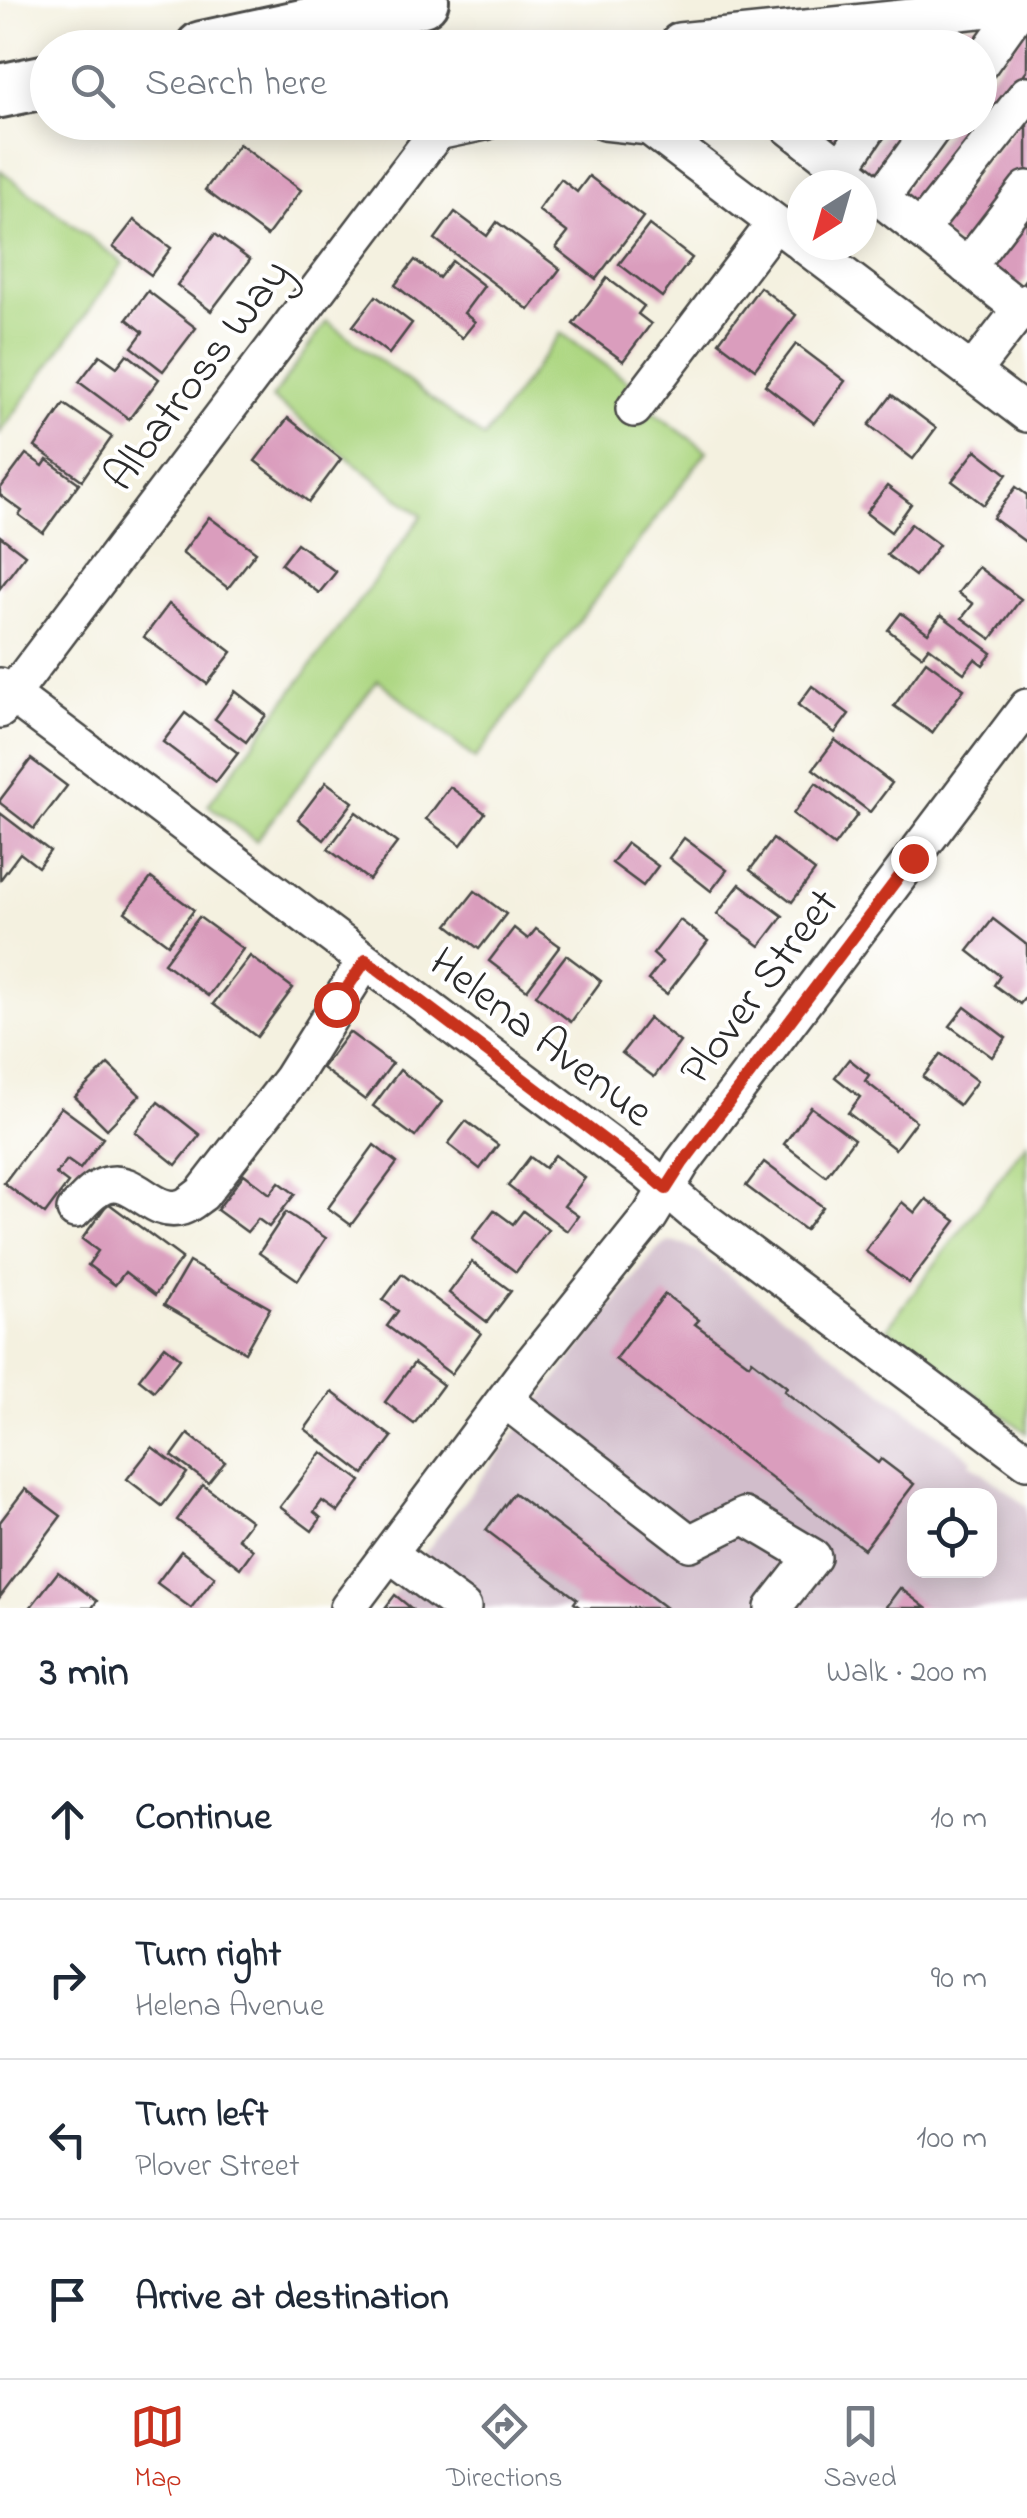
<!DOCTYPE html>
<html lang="en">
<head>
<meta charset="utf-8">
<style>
	:root { --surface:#fff; --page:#f6f6f7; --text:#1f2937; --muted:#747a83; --line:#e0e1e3; --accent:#c8321e }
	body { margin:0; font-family:"Indie Flower",sans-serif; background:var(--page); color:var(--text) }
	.controls { position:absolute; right:30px; bottom:30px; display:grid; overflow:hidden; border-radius:20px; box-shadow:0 5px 25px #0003 }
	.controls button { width:90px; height:90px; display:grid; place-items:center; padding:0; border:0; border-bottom:2px solid var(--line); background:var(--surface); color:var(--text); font:50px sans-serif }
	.compass { position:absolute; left:787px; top:170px; width:90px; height:90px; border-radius:50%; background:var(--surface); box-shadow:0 5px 25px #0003; rotate:217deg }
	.stop { position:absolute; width:30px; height:30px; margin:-22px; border:8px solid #c8321e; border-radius:50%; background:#fff }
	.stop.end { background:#c8321e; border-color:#fff; box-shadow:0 2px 10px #0008 }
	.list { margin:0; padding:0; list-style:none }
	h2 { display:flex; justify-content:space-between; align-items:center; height:130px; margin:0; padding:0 40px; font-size:42px }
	h2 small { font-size:32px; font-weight:400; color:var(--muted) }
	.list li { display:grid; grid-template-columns:65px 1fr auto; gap:30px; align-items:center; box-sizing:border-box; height:160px; padding:0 40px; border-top:2px solid var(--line) }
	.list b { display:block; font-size:38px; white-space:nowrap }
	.list p { margin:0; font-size:32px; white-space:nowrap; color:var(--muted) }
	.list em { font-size:32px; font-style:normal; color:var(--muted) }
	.icon { flex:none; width:55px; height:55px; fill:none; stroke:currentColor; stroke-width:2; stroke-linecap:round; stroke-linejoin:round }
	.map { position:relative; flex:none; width:1027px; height:1608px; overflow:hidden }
	.search { position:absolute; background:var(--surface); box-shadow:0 5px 25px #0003; left:30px; right:30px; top:30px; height:110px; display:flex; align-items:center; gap:25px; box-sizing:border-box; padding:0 35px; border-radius:55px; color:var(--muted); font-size:38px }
	.sheet { height:770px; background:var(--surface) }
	nav { display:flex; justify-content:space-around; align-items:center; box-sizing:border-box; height:140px; border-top:2px solid var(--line); background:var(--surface); font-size:28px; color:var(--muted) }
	nav a { display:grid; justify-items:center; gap:5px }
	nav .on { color:var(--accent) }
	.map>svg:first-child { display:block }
	.industrial { fill:#d1bdcb; fill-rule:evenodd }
	.green { fill:#add782; stroke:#6c8156; stroke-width:2.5 }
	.building { fill:#da9dbd }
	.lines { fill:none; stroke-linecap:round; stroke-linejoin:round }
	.minor-casing { stroke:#494946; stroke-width:40 }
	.highway-casing { stroke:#494946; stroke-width:58 }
	.minor { stroke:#fff; stroke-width:35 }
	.highway { stroke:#fff; stroke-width:52 }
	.route { stroke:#c8321e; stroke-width:12 }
	.labels { text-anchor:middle; stroke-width:8; stroke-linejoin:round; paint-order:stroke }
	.street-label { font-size:45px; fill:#2b2b2b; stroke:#fff }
</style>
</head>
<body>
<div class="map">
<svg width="1027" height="1608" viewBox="0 0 1027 1608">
	<rect width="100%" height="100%" fill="#fff"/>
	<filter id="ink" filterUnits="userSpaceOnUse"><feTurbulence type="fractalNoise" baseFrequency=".01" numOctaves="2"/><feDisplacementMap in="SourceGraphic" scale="20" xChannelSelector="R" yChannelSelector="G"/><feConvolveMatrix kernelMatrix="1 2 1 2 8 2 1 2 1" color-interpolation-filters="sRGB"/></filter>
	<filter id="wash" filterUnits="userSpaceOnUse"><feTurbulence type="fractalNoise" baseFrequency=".0048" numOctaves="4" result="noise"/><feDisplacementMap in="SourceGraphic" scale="40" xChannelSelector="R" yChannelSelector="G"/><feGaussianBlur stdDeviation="2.25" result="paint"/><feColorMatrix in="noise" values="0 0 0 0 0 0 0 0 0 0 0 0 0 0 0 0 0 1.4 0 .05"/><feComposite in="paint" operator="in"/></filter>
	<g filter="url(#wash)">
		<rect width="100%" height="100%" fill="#f4f1e0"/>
		<path class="industrial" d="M 669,1242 L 684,1244 L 698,1252 L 972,1459 L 970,1463 L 1027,1506 L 1027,1608 L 383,1608 L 607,1313 L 657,1249 ZM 914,1496 L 990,1496 L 990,1570 L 914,1570 Z"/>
		<g class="green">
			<polygon points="0,170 123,263 0,433"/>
			<polygon points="327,321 484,438 561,333 631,383 615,405 640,424 652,411 707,451 475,759 378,680 256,841 208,805 422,516 272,398"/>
			<polygon points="1027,1142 1027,1433 887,1328"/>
		</g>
		<g id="blocks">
			<g class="building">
				<polygon points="967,24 991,27 980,48 950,48"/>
				<polygon points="1027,28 1027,70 917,215 896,200 955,122 980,122 980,90"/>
				<polygon points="905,31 911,36 914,33 920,37 924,31 929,35 919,48 884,48 896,32"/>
				<polygon points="1027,110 1027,176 969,254 937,230"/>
				<polygon points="828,122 863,122 838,155 815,139"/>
				<polygon points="893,122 924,122 879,182 859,168"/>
				<polygon points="239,144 301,190 267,236 205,190"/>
				<polygon points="589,176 643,217 596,279 556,248 568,233 538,210 561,179 577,192"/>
				<polygon points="455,212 487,236 497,222 560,269 529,310 435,239"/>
				<polygon points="1027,212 1027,277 1017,290 985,267"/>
				<polygon points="134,220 171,248 151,275 113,247"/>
				<polygon points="649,225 692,258 662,297 619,264"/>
				<polygon points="215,234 250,260 211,311 177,285"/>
				<polygon points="415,260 439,278 452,261 484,286 464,313 475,322 462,338 395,285"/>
				<polygon points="607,278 644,306 638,314 651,324 623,361 573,324"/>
				<polygon points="760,287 796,315 755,369 719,342"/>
				<polygon points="148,291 196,328 163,371 132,347 143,332 127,319"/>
				<polygon points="376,296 412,323 389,354 353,326"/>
				<polygon points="796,344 845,381 814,423 765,385"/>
				<polygon points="127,354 159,379 129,419 79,382 100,355 117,367"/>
				<polygon points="892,395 936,428 913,459 869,425"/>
				<polygon points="64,404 112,437 82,480 35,447"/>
				<polygon points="288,418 341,459 309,502 255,461"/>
				<polygon points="976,450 1007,474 984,505 952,481"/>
				<polygon points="26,454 43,466 47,460 79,483 43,533 19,515 22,511 0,495 0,489"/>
				<polygon points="887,486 911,504 891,532 866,513"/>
				<polygon points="1016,487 1027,495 1027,543 993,518"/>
				<polygon points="209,517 256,552 228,588 182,553"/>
				<polygon points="911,524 939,545 915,576 887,555"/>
				<polygon points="0,536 25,555 0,588"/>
				<polygon points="297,543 336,572 319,593 281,564"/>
				<polygon points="978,567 1021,599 991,639 962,618 973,604 958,593"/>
				<polygon points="169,604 232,652 207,684 144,637"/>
				<polygon points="901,613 928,633 941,615 992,653 983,665 975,659 964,673 929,647 922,656 888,630"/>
				<polygon points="926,661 964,689 932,733 894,706"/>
				<polygon points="812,686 849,714 835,733 798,705"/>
				<polygon points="235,691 266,715 246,742 215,719"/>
				<polygon points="185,713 238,753 216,782 163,742"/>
				<polygon points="835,740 892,783 870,812 813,769"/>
				<polygon points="31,759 67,786 34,829 0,803 0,800"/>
				<polygon points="326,782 353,802 324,840 298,819"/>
				<polygon points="816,783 858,814 834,846 793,814"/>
				<polygon points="450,787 485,813 461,845 426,819"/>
				<polygon points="356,812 397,843 369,880 328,849"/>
				<polygon points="0,813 50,851 38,867 20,853 0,880"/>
				<polygon points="684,838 727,870 711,891 669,858"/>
				<polygon points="773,839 815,871 792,902 750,870"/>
				<polygon points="627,843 658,866 643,886 612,863"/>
				<polygon points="151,878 194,910 168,944 125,912"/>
				<polygon points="740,884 783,916 760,946 717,914"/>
				<polygon points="475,891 506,914 479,949 448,925"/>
				<polygon points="199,917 243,949 208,996 164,963"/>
				<polygon points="993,919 1027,945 1027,995 1020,1004 994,985 1000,976 968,951"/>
				<polygon points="680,920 708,941 667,994 648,980 662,962 653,954"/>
				<polygon points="514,928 528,939 536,929 560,946 527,990 489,961"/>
				<polygon points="566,955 601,981 571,1022 536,995"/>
				<polygon points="250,956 293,988 257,1037 213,1004"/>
				<polygon points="965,1007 1006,1038 992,1057 950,1026"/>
				<polygon points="649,1018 680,1042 654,1077 622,1053"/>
				<polygon points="349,1032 392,1064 365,1100 322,1068"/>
				<polygon points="941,1054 977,1081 959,1105 923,1077"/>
				<polygon points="849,1059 869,1075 865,1081 916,1121 895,1149 848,1113 860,1097 835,1077"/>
				<polygon points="108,1064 140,1095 107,1129 75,1097"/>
				<polygon points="400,1070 442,1102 415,1137 373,1106"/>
				<polygon points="158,1102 200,1135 176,1165 135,1132"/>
				<polygon points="61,1107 103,1138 80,1169 67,1160 56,1174 68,1183 45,1214 4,1183"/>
				<polygon points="811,1107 854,1139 826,1176 784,1144"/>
				<polygon points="466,1121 498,1145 480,1169 448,1144"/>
				<polygon points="374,1145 397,1163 351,1225 328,1208"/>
				<polygon points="555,1155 585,1178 564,1206 578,1216 567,1231 508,1186 530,1157 545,1168"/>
				<polygon points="764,1162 823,1207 805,1230 746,1186"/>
				<polygon points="244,1174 270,1194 279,1182 295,1194 269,1227 258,1219 247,1232 217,1210"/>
				<polygon points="926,1199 956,1221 909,1283 865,1251 902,1202 915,1213"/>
				<polygon points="108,1203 182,1258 155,1295 125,1272 115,1285 88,1265 98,1251 82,1239"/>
				<polygon points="494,1210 513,1224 523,1211 548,1230 516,1272 472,1239"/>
				<polygon points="286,1212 326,1238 298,1280 259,1253"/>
				<polygon points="189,1262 270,1308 245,1352 164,1305"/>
				<polygon points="472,1262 511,1291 487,1322 449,1293"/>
				<polygon points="402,1274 481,1333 451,1374 387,1326 398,1311 383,1300"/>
				<polygon points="665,1294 699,1320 695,1324 749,1364 752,1360 787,1387 784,1391 878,1463 881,1459 914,1484 864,1549 615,1359"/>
				<polygon points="165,1346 180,1358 154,1391 139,1379"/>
				<polygon points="414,1363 443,1385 414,1424 385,1402"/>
				<polygon points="332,1392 392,1437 364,1474 305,1429"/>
				<polygon points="188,1434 225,1462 208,1483 172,1456"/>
				<polygon points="152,1447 187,1473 162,1506 127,1479"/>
				<polygon points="322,1452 361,1481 338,1512 322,1501 314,1512 321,1518 312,1531 280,1507"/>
				<polygon points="203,1485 251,1521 238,1538 253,1550 240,1568 177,1520"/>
				<polygon points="25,1489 61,1516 0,1597 0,1522"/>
				<polygon points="514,1493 666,1608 581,1608 574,1603 577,1599 486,1530"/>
				<polygon points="181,1551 215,1577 191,1608 157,1583"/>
				<polygon points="58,1572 97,1601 92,1608 30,1608"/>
				<polygon points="900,1588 926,1608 885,1608"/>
				<polygon points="395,1595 411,1608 385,1608"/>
			</g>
		</g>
	</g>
	<g filter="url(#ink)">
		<use href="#blocks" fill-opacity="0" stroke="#494946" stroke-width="2.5"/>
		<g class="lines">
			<g class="minor-casing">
				<g id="minor">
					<polyline points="679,41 1027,5"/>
					<polyline points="980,64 1022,5"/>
					<polyline points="604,122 649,127 802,243"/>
					<polyline points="783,122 1021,309 1027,302"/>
					<polyline points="841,168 872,122"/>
					<polyline points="881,199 937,122"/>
					<polyline points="920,230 1027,94"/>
					<polyline points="804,245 1027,414"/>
					<polyline points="967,267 1027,189"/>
					<polyline points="972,372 1021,309"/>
					<polyline points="634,409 775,223"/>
					<polyline points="0,686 645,1171 692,1211 1027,1461"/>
					<polyline points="0,710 437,132 485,122"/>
					<path d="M 75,1210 C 84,1201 94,1188 107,1185 C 135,1177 154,1217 182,1207 C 189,1205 196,1198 202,1194 L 291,1079 L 365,961"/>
					<polyline points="505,1400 690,1543 744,1516 813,1557 773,1608"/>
					<polyline points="390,1554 463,1608"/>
					<polyline points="348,1608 532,1363 650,1216 682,1163 1027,707"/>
				</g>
			</g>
			<g class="highway-casing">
				<g id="highway">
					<polyline points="202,48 422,0"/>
					<polyline points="0,91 48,81"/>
				</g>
			</g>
			<use href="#minor" class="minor"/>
			<use href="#highway" class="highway"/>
		</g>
	</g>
	<g class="lines" filter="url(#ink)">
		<polyline class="route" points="336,1004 366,960 645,1171 666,1189 682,1164 913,858"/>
	</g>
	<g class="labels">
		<g class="street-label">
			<text transform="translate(195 373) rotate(-53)" y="16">Albatross Way</text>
			<text transform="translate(757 985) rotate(-53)" y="16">Plover Street</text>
			<text transform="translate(543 1035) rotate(37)" y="16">Helena Avenue</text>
		</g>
	</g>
</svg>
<div class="controls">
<button><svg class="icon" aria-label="locate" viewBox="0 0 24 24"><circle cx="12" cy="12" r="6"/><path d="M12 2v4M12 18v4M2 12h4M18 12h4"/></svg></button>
</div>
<svg class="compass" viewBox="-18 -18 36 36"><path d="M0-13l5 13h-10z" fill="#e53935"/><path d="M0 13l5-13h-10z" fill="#747a83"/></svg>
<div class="stop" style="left:336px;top:1004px"></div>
<div class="stop end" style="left:913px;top:858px"></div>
<div class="search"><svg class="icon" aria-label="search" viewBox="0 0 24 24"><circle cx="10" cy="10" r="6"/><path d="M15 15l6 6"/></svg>Search here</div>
</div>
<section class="sheet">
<h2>3 min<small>Walk · 200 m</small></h2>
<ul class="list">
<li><svg class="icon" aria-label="ahead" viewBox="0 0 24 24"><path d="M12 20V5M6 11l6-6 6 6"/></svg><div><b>Continue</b></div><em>10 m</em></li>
<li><svg class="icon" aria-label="right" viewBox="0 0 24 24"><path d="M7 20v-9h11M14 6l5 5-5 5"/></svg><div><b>Turn right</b><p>Helena Avenue</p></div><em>90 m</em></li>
<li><svg class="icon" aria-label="left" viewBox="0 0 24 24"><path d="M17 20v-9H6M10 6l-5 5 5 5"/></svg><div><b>Turn left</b><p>Plover Street</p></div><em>100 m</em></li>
<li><svg class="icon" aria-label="arrive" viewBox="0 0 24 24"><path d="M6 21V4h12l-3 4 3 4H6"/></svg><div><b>Arrive at destination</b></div></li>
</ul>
</section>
<nav>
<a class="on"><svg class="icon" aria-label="map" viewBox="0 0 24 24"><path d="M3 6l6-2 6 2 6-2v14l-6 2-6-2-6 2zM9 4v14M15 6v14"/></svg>Map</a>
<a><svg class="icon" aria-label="directions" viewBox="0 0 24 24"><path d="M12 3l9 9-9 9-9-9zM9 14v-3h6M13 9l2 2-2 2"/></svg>Directions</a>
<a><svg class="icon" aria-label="saved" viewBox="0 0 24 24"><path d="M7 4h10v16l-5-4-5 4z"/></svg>Saved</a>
</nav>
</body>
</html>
